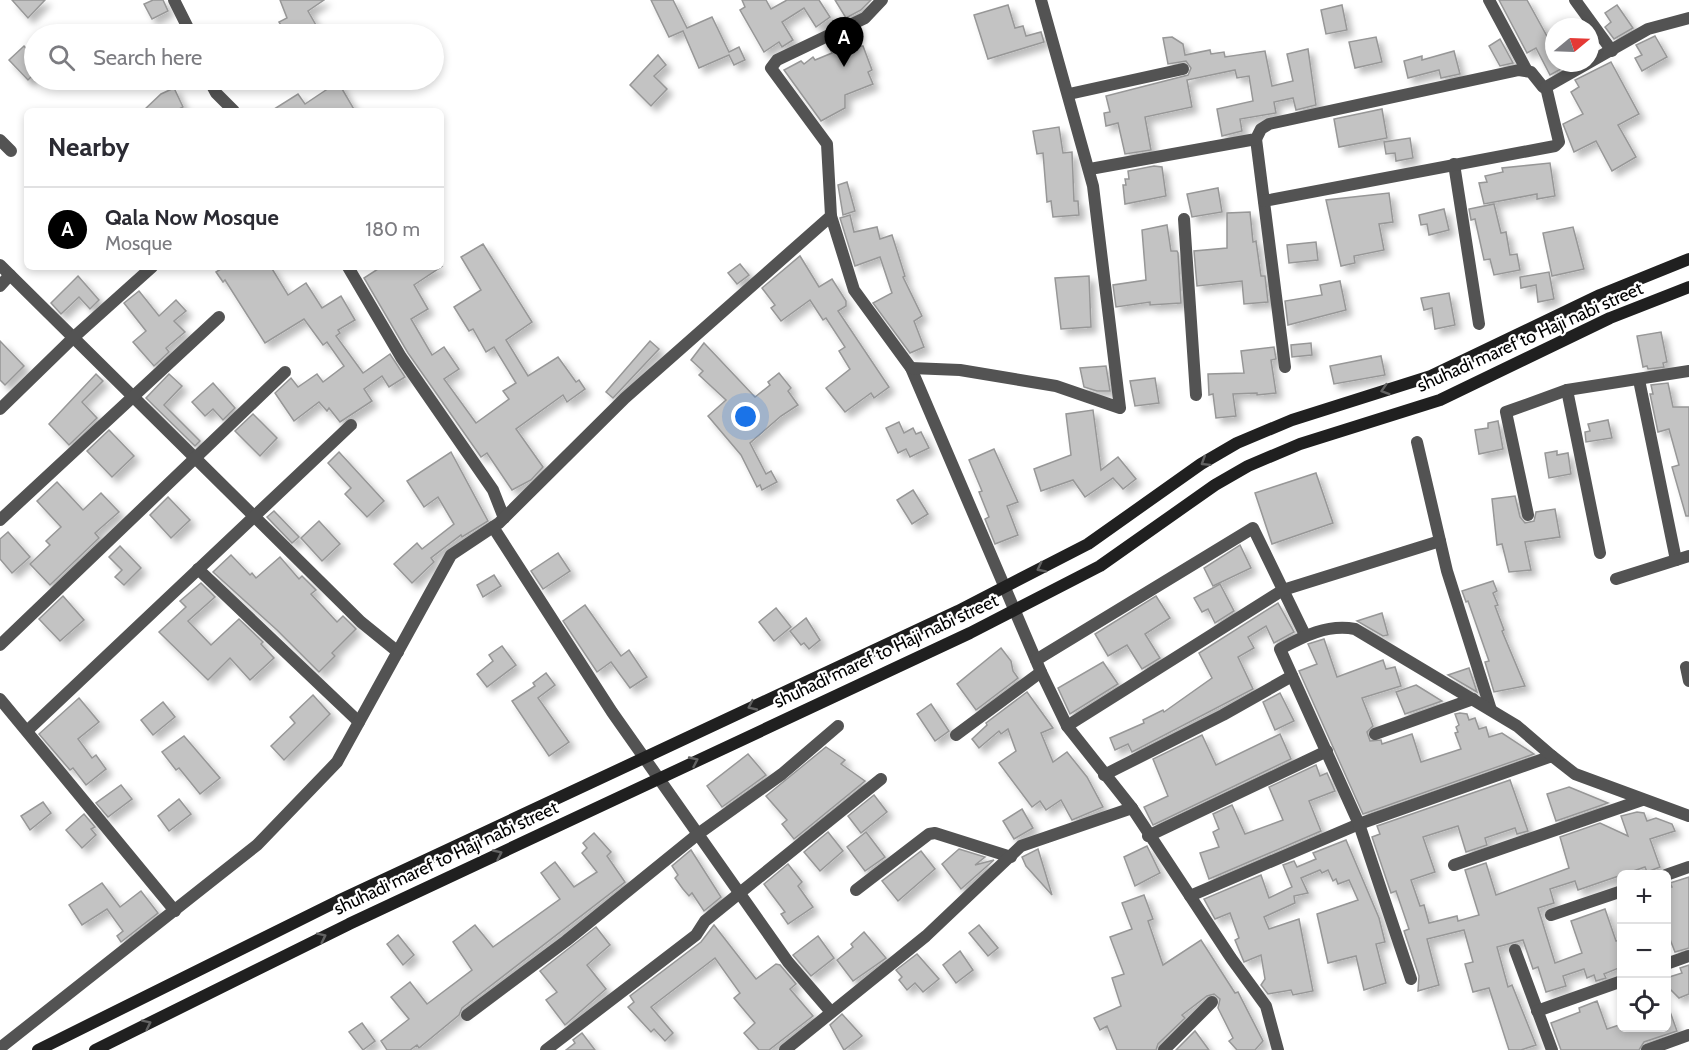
<!DOCTYPE html>
<html lang="en">
<head>
<meta charset="utf-8">
<style>
	:root { --surface:#fff; --page:#f7f7f7; --text:#2b2b33; --muted:#7c7c81; --line:#e1e1e2; --accent:#000 }
	body { margin:0; font-family:Cabin,sans-serif; background:var(--page); color:var(--text) }
	.controls { position:absolute; right:18px; bottom:18px; display:grid; overflow:hidden; border-radius:9px; box-shadow:0 3px 9px #0003 }
	.controls button { width:54px; height:54px; display:grid; place-items:center; padding:0; border:0; border-bottom:2px solid var(--line); background:var(--surface); color:var(--text); font:30px sans-serif }
	.compass { position:absolute; left:1545px; top:18px; width:54px; height:54px; border-radius:50%; background:var(--surface); box-shadow:0 3px 9px #0003; rotate:71deg }
	.you { position:absolute; left:746px; top:417px; width:21px; height:21px; margin:-15px; border:4px solid #fff; border-radius:50%; background:#1a73e8; box-shadow:0 0 0 9px #1a73e833 }
	.badge { display:grid; place-items:center; width:39px; height:39px; border-radius:50%; background:var(--accent); color:#fff; font-size:20px; font-weight:700 }
	.pin { position:absolute; translate:-50% -50px; filter:drop-shadow(0 2px 3px #0008) }
	.pin::after { content:''; position:absolute; top:32px; width:21px; height:18px; background:inherit; clip-path:polygon(0 0,100% 0,50% 100%) }
	.list { margin:0; padding:0; list-style:none }
	h2 { display:flex; justify-content:space-between; align-items:center; height:78px; margin:0; padding:0 24px; font-size:26px }
	h2 small { font-size:20px; font-weight:400; color:var(--muted) }
	.list li { display:grid; grid-template-columns:39px 1fr auto; gap:18px; align-items:center; box-sizing:border-box; height:84px; padding:0 24px; border-top:2px solid var(--line) }
	.list b { display:block; font-size:22px; white-space:nowrap }
	.list p { margin:0; font-size:20px; white-space:nowrap; color:var(--muted) }
	.list em { font-size:20px; font-style:normal; color:var(--muted) }
	.icon { flex:none; width:33px; height:33px; fill:none; stroke:currentColor; stroke-width:2; stroke-linecap:round; stroke-linejoin:round }
	.map { position:relative; flex:none; width:1689px; height:1050px; overflow:hidden }
	.search { position:absolute; background:var(--surface); box-shadow:0 3px 9px #0003; left:24px; top:24px; width:420px; height:66px; display:flex; align-items:center; gap:15px; box-sizing:border-box; padding:0 21px; border-radius:33px; color:var(--muted); font-size:22px }
	.panel { position:absolute; background:var(--surface); box-shadow:0 3px 9px #0003; left:24px; top:108px; width:420px; height:162px; border-radius:9px }
	.map>svg:first-child { display:block }
	.building { fill:#c3c3c3; stroke:#979797; stroke-width:1.5; filter:url(#shadow) }
	.lines { fill:none; stroke-linecap:round; stroke-linejoin:round }
	.minor { stroke:#535353; stroke-width:12 }
	.secondary { stroke:#202020; stroke-width:12 }
	.oneway { stroke:#636363 }
	.labels { text-anchor:middle; stroke-width:4.5; stroke-linejoin:round; paint-order:stroke }
	.street-label { font-size:18px; fill:#000; stroke:#fff }
</style>
</head>
<body>
<div class="map">
<svg width="1689" height="1050" viewBox="0 0 1689 1050">
	<defs>
		<filter id="shadow"><feDropShadow dx="5.5" dy="5.5" stdDeviation="3" flood-color="#0004"/></filter>
	</defs>
	<rect width="100%" height="100%" fill="#fff"/>
	<g class="building">
		<polygon points="12,0 45,0 28,18"/>
		<polygon points="153,0 163,0 168,11 152,19 144,4"/>
		<polygon points="280,0 324,0 308,11 321,34 286,34 279,22 287,18"/>
		<polygon points="651,0 673,0 687,28 712,17 729,52 739,47 745,60 734,65 729,55 699,68 683,31 669,37"/>
		<polygon points="742,0 766,0 771,9 787,0 819,0 830,17 816,27 804,8 782,22 793,40 782,47 779,42 764,52 740,10 745,7"/>
		<polygon points="835,0 871,0 861,10 846,18"/>
		<polygon points="1499,0 1527,0 1554,49 1554,63 1572,63 1550,75 1536,48 1527,53"/>
		<polygon points="1008,5 1015,28 1023,26 1026,36 1041,32 1044,42 988,59 974,15"/>
		<polygon points="1342,5 1347,30 1326,34 1321,10"/>
		<polygon points="1617,5 1633,28 1614,39 1605,27 1611,22 1605,13"/>
		<polygon points="1655,36 1667,57 1642,71 1635,58 1642,55 1636,45"/>
		<polygon points="1172,37 1183,44 1185,55 1210,50 1211,54 1224,52 1225,57 1265,51 1272,86 1293,81 1287,54 1308,49 1316,105 1296,110 1293,98 1274,102 1276,113 1240,119 1242,131 1222,136 1217,109 1253,101 1249,76 1237,78 1235,70 1187,80 1192,107 1145,117 1151,150 1125,154 1118,123 1106,126 1104,113 1110,112 1106,96 1188,75 1191,68 1186,61 1168,64 1163,38"/>
		<polygon points="1376,37 1382,62 1355,68 1349,42"/>
		<polygon points="1500,39 1513,63 1500,66 1489,46"/>
		<polygon points="845,43 847,47 855,44 856,46 863,46 872,70 868,72 873,84 845,95 845,108 821,121 784,70 801,61 804,64 813,57 815,60 832,53 830,49"/>
		<polygon points="24,46 34,58 34,74 28,80 9,60"/>
		<polygon points="1454,51 1460,74 1441,78 1439,70 1408,78 1404,61 1422,56 1422,60"/>
		<polygon points="658,55 666,65 654,76 667,89 651,106 630,85"/>
		<polygon points="1611,62 1639,114 1618,125 1636,157 1612,171 1596,141 1574,152 1563,124 1583,114 1571,92 1579,87 1575,80"/>
		<polygon points="338,82 355,111 271,111 298,94 305,104"/>
		<polygon points="174,88 183,107 175,111 143,111 161,94"/>
		<polygon points="1382,109 1387,138 1339,147 1334,119"/>
		<polygon points="1059,127 1063,153 1072,152 1074,201 1078,201 1079,215 1053,217 1051,201 1047,202 1043,153 1037,154 1033,131"/>
		<polygon points="1410,138 1413,158 1396,161 1395,153 1386,154 1384,142"/>
		<polygon points="1550,163 1555,196 1537,199 1537,194 1484,204 1479,183 1487,182 1485,176 1503,172 1502,168"/>
		<polygon points="1154,166 1162,167 1166,196 1125,204 1123,185 1126,185 1125,179 1129,179 1128,171"/>
		<polygon points="847,182 855,211 843,215 838,185"/>
		<polygon points="1218,188 1222,212 1192,217 1187,194"/>
		<polygon points="1389,193 1393,222 1379,224 1384,250 1354,256 1355,263 1341,266 1326,200"/>
		<polygon points="1494,204 1501,233 1506,232 1510,255 1517,254 1520,270 1494,275 1490,259 1484,260 1475,219 1471,220 1469,209"/>
		<polygon points="1444,209 1449,230 1429,235 1427,224 1421,225 1419,215"/>
		<polygon points="1250,212 1253,242 1256,241 1261,276 1265,276 1268,302 1244,304 1242,281 1197,286 1194,251 1227,248 1227,213"/>
		<polygon points="850,215 854,232 877,227 880,239 892,235 905,276 903,277 922,316 914,321 924,347 910,353 873,303 892,293 880,257 855,266 840,218"/>
		<polygon points="1167,225 1171,251 1177,251 1178,253 1181,303 1150,305 1150,302 1116,307 1113,285 1146,280 1142,230"/>
		<polygon points="1573,227 1584,269 1552,276 1543,233"/>
		<polygon points="1316,242 1318,260 1289,263 1287,245"/>
		<polygon points="483,244 532,322 506,340 528,376 558,357 576,382 579,380 585,389 567,402 563,395 516,429 543,467 531,480 512,490 487,453 481,457 408,353 364,278 381,267 441,267 414,285 428,309 411,319 432,355 444,347 459,369 444,379 476,423 509,399 503,391 516,383 494,347 486,352 473,329 469,331 454,307 481,290 461,257"/>
		<polygon points="800,256 819,287 832,279 846,301 846,306 838,311 889,387 874,398 871,393 845,412 826,388 850,369 839,351 845,347 826,318 823,320 810,300 781,321 771,308 775,305 762,288"/>
		<polygon points="740,264 749,275 737,284 728,273"/>
		<polygon points="224,267 271,267 288,295 306,283 322,308 341,296 355,320 338,330 340,333 336,336 363,373 390,354 405,377 389,387 382,376 364,389 372,401 340,422 329,408 327,411 319,402 294,421 275,393 291,378 298,387 317,374 323,382 344,366 327,342 323,345 304,319 265,343 225,280 223,282 216,272"/>
		<polygon points="1549,272 1554,299 1538,302 1536,285 1521,288 1520,277"/>
		<polygon points="78,276 99,300 90,309 79,297 61,314 51,303"/>
		<polygon points="1089,276 1091,327 1061,329 1055,278"/>
		<polygon points="1340,281 1346,310 1288,325 1285,301 1322,295 1320,285"/>
		<polygon points="139,291 159,316 176,300 186,311 174,321 185,332 166,348 169,352 154,366 133,342 146,331 124,303"/>
		<polygon points="1449,293 1455,325 1435,329 1432,308 1424,310 1421,298"/>
		<polygon points="1661,332 1667,362 1663,363 1664,367 1648,369 1647,366 1643,367 1637,336"/>
		<polygon points="0,341 24,366 5,385 0,380"/>
		<polygon points="650,341 659,349 613,398 606,392"/>
		<polygon points="704,343 755,397 770,385 768,382 779,373 791,388 788,391 798,405 781,416 750,443 766,474 771,471 777,482 762,490 760,485 757,487 741,455 708,416 726,400 699,375 703,371 691,360"/>
		<polygon points="1311,343 1312,355 1292,357 1291,345"/>
		<polygon points="1274,347 1276,359 1271,360 1276,393 1257,395 1257,393 1233,394 1236,416 1216,418 1213,394 1209,395 1208,374 1244,373 1241,351"/>
		<polygon points="1381,356 1385,375 1334,384 1330,366"/>
		<polygon points="1106,366 1110,391 1097,391 1084,387 1080,368"/>
		<polygon points="96,374 103,381 82,402 97,418 69,445 49,424"/>
		<polygon points="169,374 182,386 164,405 200,441 195,446 146,398"/>
		<polygon points="1155,378 1159,403 1135,406 1130,381"/>
		<polygon points="213,383 235,408 223,420 213,409 205,416 192,402"/>
		<polygon points="1668,383 1673,407 1689,407 1689,516 1686,516 1672,467 1679,465 1669,429 1658,432 1650,394 1653,394 1651,385"/>
		<polygon points="1093,410 1101,470 1118,457 1136,479 1123,489 1113,478 1085,497 1073,480 1041,491 1034,469 1071,455 1066,414"/>
		<polygon points="253,414 277,438 260,456 235,431"/>
		<polygon points="1608,420 1612,438 1586,442 1585,432 1590,431 1588,424"/>
		<polygon points="1498,421 1503,449 1479,454 1475,430 1488,428 1488,423"/>
		<polygon points="899,422 904,433 913,428 916,434 921,432 929,448 910,457 906,449 898,453 886,428"/>
		<polygon points="109,430 134,456 112,477 87,451"/>
		<polygon points="994,449 1018,502 1007,506 1018,535 995,544 985,519 989,517 979,492 982,491 969,460"/>
		<polygon points="1557,451 1557,455 1568,453 1571,474 1549,478 1545,453"/>
		<polygon points="339,452 384,501 367,517 345,494 351,488 328,463"/>
		<polygon points="451,452 488,521 462,537 461,535 431,558 434,562 412,583 394,564 417,543 422,549 454,524 438,497 424,507 407,481"/>
		<polygon points="1316,473 1333,523 1272,544 1255,493"/>
		<polygon points="57,482 83,510 101,493 119,512 95,533 99,538 50,585 30,564 50,545 46,541 61,527 37,501"/>
		<polygon points="913,490 928,514 912,524 897,500"/>
		<polygon points="1515,496 1520,517 1525,523 1534,521 1536,512 1555,509 1560,537 1525,542 1531,570 1509,572 1502,544 1497,545 1492,499"/>
		<polygon points="168,497 190,520 171,538 150,515"/>
		<polygon points="274,511 299,537 292,543 267,517"/>
		<polygon points="319,521 340,544 322,561 301,538"/>
		<polygon points="8,532 30,557 12,573 0,559 0,539"/>
		<polygon points="1240,545 1251,568 1213,586 1204,568"/>
		<polygon points="120,546 141,568 124,585 115,577 122,570 109,557"/>
		<polygon points="558,553 570,571 543,589 531,571"/>
		<polygon points="231,555 250,575 252,573 256,578 280,557 299,579 302,576 316,590 311,594 337,622 343,616 356,629 332,653 335,656 319,672 277,630 213,572"/>
		<polygon points="494,575 501,586 483,597 477,585"/>
		<polygon points="1493,581 1497,591 1493,593 1498,605 1495,606 1504,630 1502,631 1525,686 1494,692 1485,662 1489,661 1468,601 1466,602 1462,591"/>
		<polygon points="201,583 215,597 188,621 211,645 239,619 263,642 261,644 274,658 250,680 230,658 208,680 159,632 186,607 180,601"/>
		<polygon points="1220,584 1234,611 1215,623 1208,609 1202,612 1194,598"/>
		<polygon points="63,596 84,620 60,641 39,619"/>
		<polygon points="1156,596 1170,618 1145,634 1160,658 1142,669 1127,645 1108,656 1095,634"/>
		<polygon points="1278,603 1294,632 1274,643 1266,626 1248,637 1254,648 1238,657 1253,689 1132,752 1128,744 1115,750 1110,738 1144,723 1143,720 1163,710 1164,712 1212,678 1199,653"/>
		<polygon points="585,605 621,656 629,650 647,677 630,688 611,662 597,672 563,621"/>
		<polygon points="776,608 791,627 774,641 759,622"/>
		<polygon points="1382,613 1388,635 1383,636 1357,621"/>
		<polygon points="806,618 820,640 809,649 804,643 801,645 790,631"/>
		<polygon points="1324,639 1337,677 1383,660 1386,669 1395,667 1401,686 1362,698 1373,726 1367,732 1370,741 1381,740 1382,744 1412,734 1421,762 1461,749 1455,733 1458,732 1456,727 1459,725 1455,714 1460,713 1467,714 1469,720 1475,718 1479,729 1486,727 1489,737 1502,733 1534,754 1363,814 1299,671 1317,664 1308,644"/>
		<polygon points="502,646 516,665 487,687 477,674 493,661 489,655"/>
		<polygon points="1001,648 1011,661 1013,671 1018,678 976,710 957,684"/>
		<polygon points="1103,662 1118,684 1070,714 1058,688"/>
		<polygon points="1469,668 1477,692 1448,675"/>
		<polygon points="546,673 555,685 538,698 569,742 549,756 512,701 535,686 533,683"/>
		<polygon points="1416,685 1442,701 1405,714 1396,692"/>
		<polygon points="1027,692 1053,728 1041,733 1053,762 1067,752 1087,777 1103,807 1072,820 1061,800 1046,810 1040,801 1032,807 999,763 1016,751 1008,729 1001,734 999,731 979,748 972,739 987,725 986,723"/>
		<polygon points="1280,693 1294,721 1275,730 1263,702"/>
		<polygon points="313,695 330,714 284,760 271,746 295,723 290,717"/>
		<polygon points="79,698 99,722 78,739 92,758 96,755 106,769 86,785 73,768 70,770 39,734"/>
		<polygon points="163,702 175,717 153,735 141,720"/>
		<polygon points="931,704 949,731 935,741 917,714"/>
		<polygon points="1280,734 1291,759 1153,825 1144,807 1168,796 1153,759 1202,735 1216,765"/>
		<polygon points="184,736 220,778 200,794 179,768 176,770 162,752"/>
		<polygon points="826,747 845,760 841,764 865,781 794,839 782,824 787,820 766,796"/>
		<polygon points="748,754 766,775 722,807 707,786"/>
		<polygon points="1316,765 1320,776 1327,773 1335,791 1309,801 1321,831 1209,879 1200,853 1219,847 1213,832 1219,829 1213,814 1232,805 1245,834 1283,820 1269,787"/>
		<polygon points="1510,780 1528,831 1517,834 1515,828 1485,838 1487,845 1466,852 1458,826 1423,837 1435,872 1411,880 1420,906 1424,905 1429,923 1457,916 1458,921 1479,915 1465,870 1486,863 1496,895 1569,868 1560,837 1600,823 1628,836 1621,816 1637,812 1644,813 1647,821 1656,818 1672,824 1675,831 1650,839 1660,867 1647,872 1645,867 1578,890 1575,881 1550,889 1554,903 1538,908 1555,963 1582,953 1571,921 1605,909 1616,941 1622,939 1622,964 1619,968 1604,974 1606,978 1596,981 1594,975 1587,978 1584,969 1563,976 1566,986 1546,992 1538,967 1533,969 1523,940 1497,947 1508,987 1512,985 1536,1045 1521,1050 1509,1050 1489,988 1473,992 1465,964 1473,962 1464,930 1427,939 1439,985 1418,991 1419,976 1404,931 1409,929 1396,891 1391,893 1372,837 1380,834 1377,826"/>
		<polygon points="121,785 132,799 108,817 96,803"/>
		<polygon points="1569,787 1608,803 1556,821 1547,794"/>
		<polygon points="874,795 887,812 861,833 848,816"/>
		<polygon points="179,799 191,814 169,831 158,816"/>
		<polygon points="43,802 51,813 30,830 21,816"/>
		<polygon points="1022,809 1033,828 1014,839 1003,821"/>
		<polygon points="84,814 95,827 91,829 96,835 82,848 66,830"/>
		<polygon points="828,832 843,851 820,871 804,852"/>
		<polygon points="866,832 885,857 865,871 847,847"/>
		<polygon points="594,833 611,852 607,856 625,882 462,1008 459,1015 419,1048 417,1045 410,1050 387,1050 381,1041 409,1019 391,997 410,982 427,1004 472,970 453,942 475,925 493,947 560,899 541,873 555,862 574,887 597,872 582,853 587,848 583,843"/>
		<polygon points="1346,840 1379,918 1385,942 1376,944 1386,983 1364,990 1356,956 1328,963 1317,914 1358,900 1349,880 1338,884 1336,879 1333,881 1328,870 1322,873 1320,870 1301,878 1308,893 1294,896 1295,903 1264,917 1269,929 1299,919 1313,991 1293,995 1291,990 1268,994 1261,985 1265,979 1261,955 1244,962 1235,940 1239,938 1230,913 1215,919 1204,899 1261,875 1269,898 1292,887 1283,865 1294,861 1297,867 1316,859 1313,853"/>
		<polygon points="1147,846 1160,873 1135,886 1124,857"/>
		<polygon points="959,849 985,857 975,865 994,860 961,889 942,864"/>
		<polygon points="1038,849 1052,895 1026,866 1022,857"/>
		<polygon points="691,850 721,897 704,911 692,893 689,896 683,889 675,878 678,875 672,866"/>
		<polygon points="921,851 935,869 898,901 882,881"/>
		<polygon points="788,864 802,882 798,886 813,907 788,924 781,914 785,912 764,884"/>
		<polygon points="1689,877 1689,948 1675,952 1666,929 1666,888 1672,887 1670,883"/>
		<polygon points="102,883 120,907 141,891 158,913 121,942 117,936 123,931 107,909 82,925 69,905"/>
		<polygon points="1144,895 1153,919 1148,921 1163,965 1201,940 1235,993 1238,992 1263,1041 1255,1050 1237,1050 1229,1041 1233,1038 1218,1008 1220,999 1214,994 1207,996 1182,1015 1185,1018 1158,1044 1156,1050 1117,1050 1107,1026 1100,1030 1094,1018 1121,1006 1112,978 1124,974 1110,937 1132,929 1122,903"/>
		<polygon points="714,925 756,979 776,964 780,965 796,984 790,989 813,1016 769,1050 759,1050 744,1033 755,1023 734,998 740,993 715,958 651,1007 673,1033 665,1041 654,1029 651,1032 628,1007 634,1002 630,996 701,942"/>
		<polygon points="979,925 998,948 988,956 969,933"/>
		<polygon points="596,927 610,945 587,965 606,989 565,1025 546,1000 557,992 540,971"/>
		<polygon points="864,932 886,958 853,981 837,960 853,947 851,944"/>
		<polygon points="398,935 414,955 403,965 387,944"/>
		<polygon points="818,936 834,958 811,976 793,955"/>
		<polygon points="960,951 973,970 956,983 943,965"/>
		<polygon points="917,954 939,979 923,992 915,983 907,990 899,980 902,977 896,970"/>
		<polygon points="1689,965 1689,994 1679,998 1669,988 1666,978 1682,973 1680,968"/>
		<polygon points="1597,1001 1607,1029 1622,1024 1622,1028 1666,1028 1668,1006 1677,1031 1644,1042 1639,1050 1561,1050 1551,1023 1580,1012 1579,1008"/>
		<polygon points="842,1014 862,1036 844,1050 830,1025"/>
		<polygon points="362,1023 375,1041 363,1050 349,1032"/>
		<polygon points="1195,1031 1209,1050 1176,1050"/>
		<polygon points="582,1033 595,1050 566,1050 575,1043 573,1040"/>
	</g>
	<g class="lines">
		<g class="minor">
			<polyline points="174,0 191,34"/>
			<polyline points="1489,0 1526,69"/>
			<polyline points="1575,0 1612,51"/>
			<polyline points="209,80 216,93 234,111"/>
			<polyline points="1069,94 1183,69"/>
			<polyline points="1256,139 1285,367"/>
			<polyline points="0,140 11,151"/>
			<polyline points="1454,164 1479,324"/>
			<polyline points="1090,169 1256,139 1261,129 1269,124 1519,70 1531,72 1543,87 1546,87 1648,29 1689,18"/>
			<polyline points="1264,201 1555,146 1559,142 1546,87"/>
			<polyline points="831,216 854,290 911,368 1041,672 1067,726 1132,808 1231,958 1266,1006 1278,1050"/>
			<polyline points="1184,219 1196,395"/>
			<polyline points="0,265 361,622 398,652"/>
			<polyline points="348,267 401,357 493,490 504,518"/>
			<polyline points="0,286 10,275"/>
			<polyline points="911,368 960,370 1056,386 1120,408 1093,186 1041,0"/>
			<polyline points="1639,380 1676,560"/>
			<polyline points="1567,390 1600,553"/>
			<polyline points="0,409 74,337 152,267"/>
			<polyline points="1417,442 1447,571 1491,710"/>
			<polyline points="1528,515 1506,412 1567,390 1689,371"/>
			<polyline points="0,520 219,317"/>
			<polyline points="493,527 612,712 788,962 831,1012"/>
			<polyline points="198,569 359,722"/>
			<polyline points="1616,579 1689,556"/>
			<polyline points="0,645 285,372"/>
			<polyline points="1036,660 1253,528 1305,635"/>
			<polyline points="1686,667 1689,681"/>
			<polyline points="0,699 175,911"/>
			<polyline points="1067,726 1283,590 1440,541"/>
			<polyline points="28,730 351,425"/>
			<polyline points="1375,734 1473,699"/>
			<polyline points="956,735 1041,672"/>
			<polyline points="1104,775 1223,715 1292,676"/>
			<polyline points="1148,836 1327,751"/>
			<polyline points="1454,865 1642,800"/>
			<polyline points="1666,875 1689,867"/>
			<polyline points="856,890 929,834 935,833 1011,857"/>
			<polyline points="1190,896 1359,824 1552,756 1575,774 1689,816"/>
			<polyline points="1551,915 1622,891"/>
			<polyline points="1515,950 1552,1050"/>
			<polyline points="1666,964 1689,956"/>
			<path d="M 1411,979 L 1359,824 L 1280,649 C 1304,636 1327,624 1355,629 L 1517,726 L 1552,756"/>
			<polyline points="1537,1011 1622,981"/>
			<polyline points="467,1015 566,941 698,834 782,774 838,726"/>
			<polyline points="0,1048 257,845 337,762 451,555 499,523 625,398 831,216 827,144 771,68 777,60 865,18 882,0"/>
			<polyline points="546,1050 696,935 705,921 881,779"/>
			<polyline points="785,1050 926,936 1021,846 1132,808"/>
			<polyline points="1164,1050 1212,1002"/>
			<polyline points="1647,1050 1689,1035"/>
		</g>
		<g class="secondary">
			<polyline points="38,1050 338,901 958,611 1088,544 1201,464 1237,443 1292,420 1431,376 1600,295 1689,259"/>
			<polyline points="95,1050 349,924 970,633 1100,566 1215,485 1248,466 1300,444 1440,400 1610,318 1689,287"/>
		</g>
	</g>
	<defs><path id="oneway-chevron" d="M-2-3.5L2.5 0L-2 3.5" fill="none" stroke-width="1.6" stroke-linecap="round" stroke-linejoin="round" transform="scale(1.5)"/></defs>
	<g class="oneway">
		<use href="#oneway-chevron" transform="translate(1385 390) rotate(163)"/>
		<use href="#oneway-chevron" transform="translate(1205 462) rotate(148)"/>
		<use href="#oneway-chevron" transform="translate(1041 568) rotate(153)"/>
		<use href="#oneway-chevron" transform="translate(752 706) rotate(155)"/>
		<use href="#oneway-chevron" transform="translate(694 761) rotate(-25)"/>
		<use href="#oneway-chevron" transform="translate(498 854) rotate(-25)"/>
		<use href="#oneway-chevron" transform="translate(322 937) rotate(-26)"/>
		<use href="#oneway-chevron" transform="translate(147 1024) rotate(-26)"/>
	</g>
	<g class="labels">
		<g class="street-label">
			<text transform="translate(1530 337) rotate(-24)" y="6">shuhadi maref to Haji nabi street</text>
			<text transform="translate(886 651) rotate(-25)" y="6">shuhadi maref to Haji nabi street</text>
			<text transform="translate(446 858) rotate(-25)" y="6">shuhadi maref to Haji nabi street</text>
		</g>
	</g>
</svg>
<div class="controls">
<button>+</button>
<button>−</button>
<button><svg class="icon" aria-label="locate" viewBox="0 0 24 24"><circle cx="12" cy="12" r="6"/><path d="M12 2v4M12 18v4M2 12h4M18 12h4"/></svg></button>
</div>
<svg class="compass" viewBox="-18 -18 36 36"><path d="M0-13l5 13h-10z" fill="#e53935"/><path d="M0 13l5-13h-10z" fill="#7c7c81"/></svg>
<div class="you"></div>
<div class="pin badge" style="left:844px;top:67px">A</div>
<div class="search"><svg class="icon" aria-label="search" viewBox="0 0 24 24"><circle cx="10" cy="10" r="6"/><path d="M15 15l6 6"/></svg>Search here</div>
<section class="panel">
<h2>Nearby<small></small></h2>
<ul class="list">
<li><span class="badge">A</span><div><b>Qala Now Mosque</b><p>Mosque</p></div><em>180 m</em></li>
</ul>
</section>
</div>
</body>
</html>
